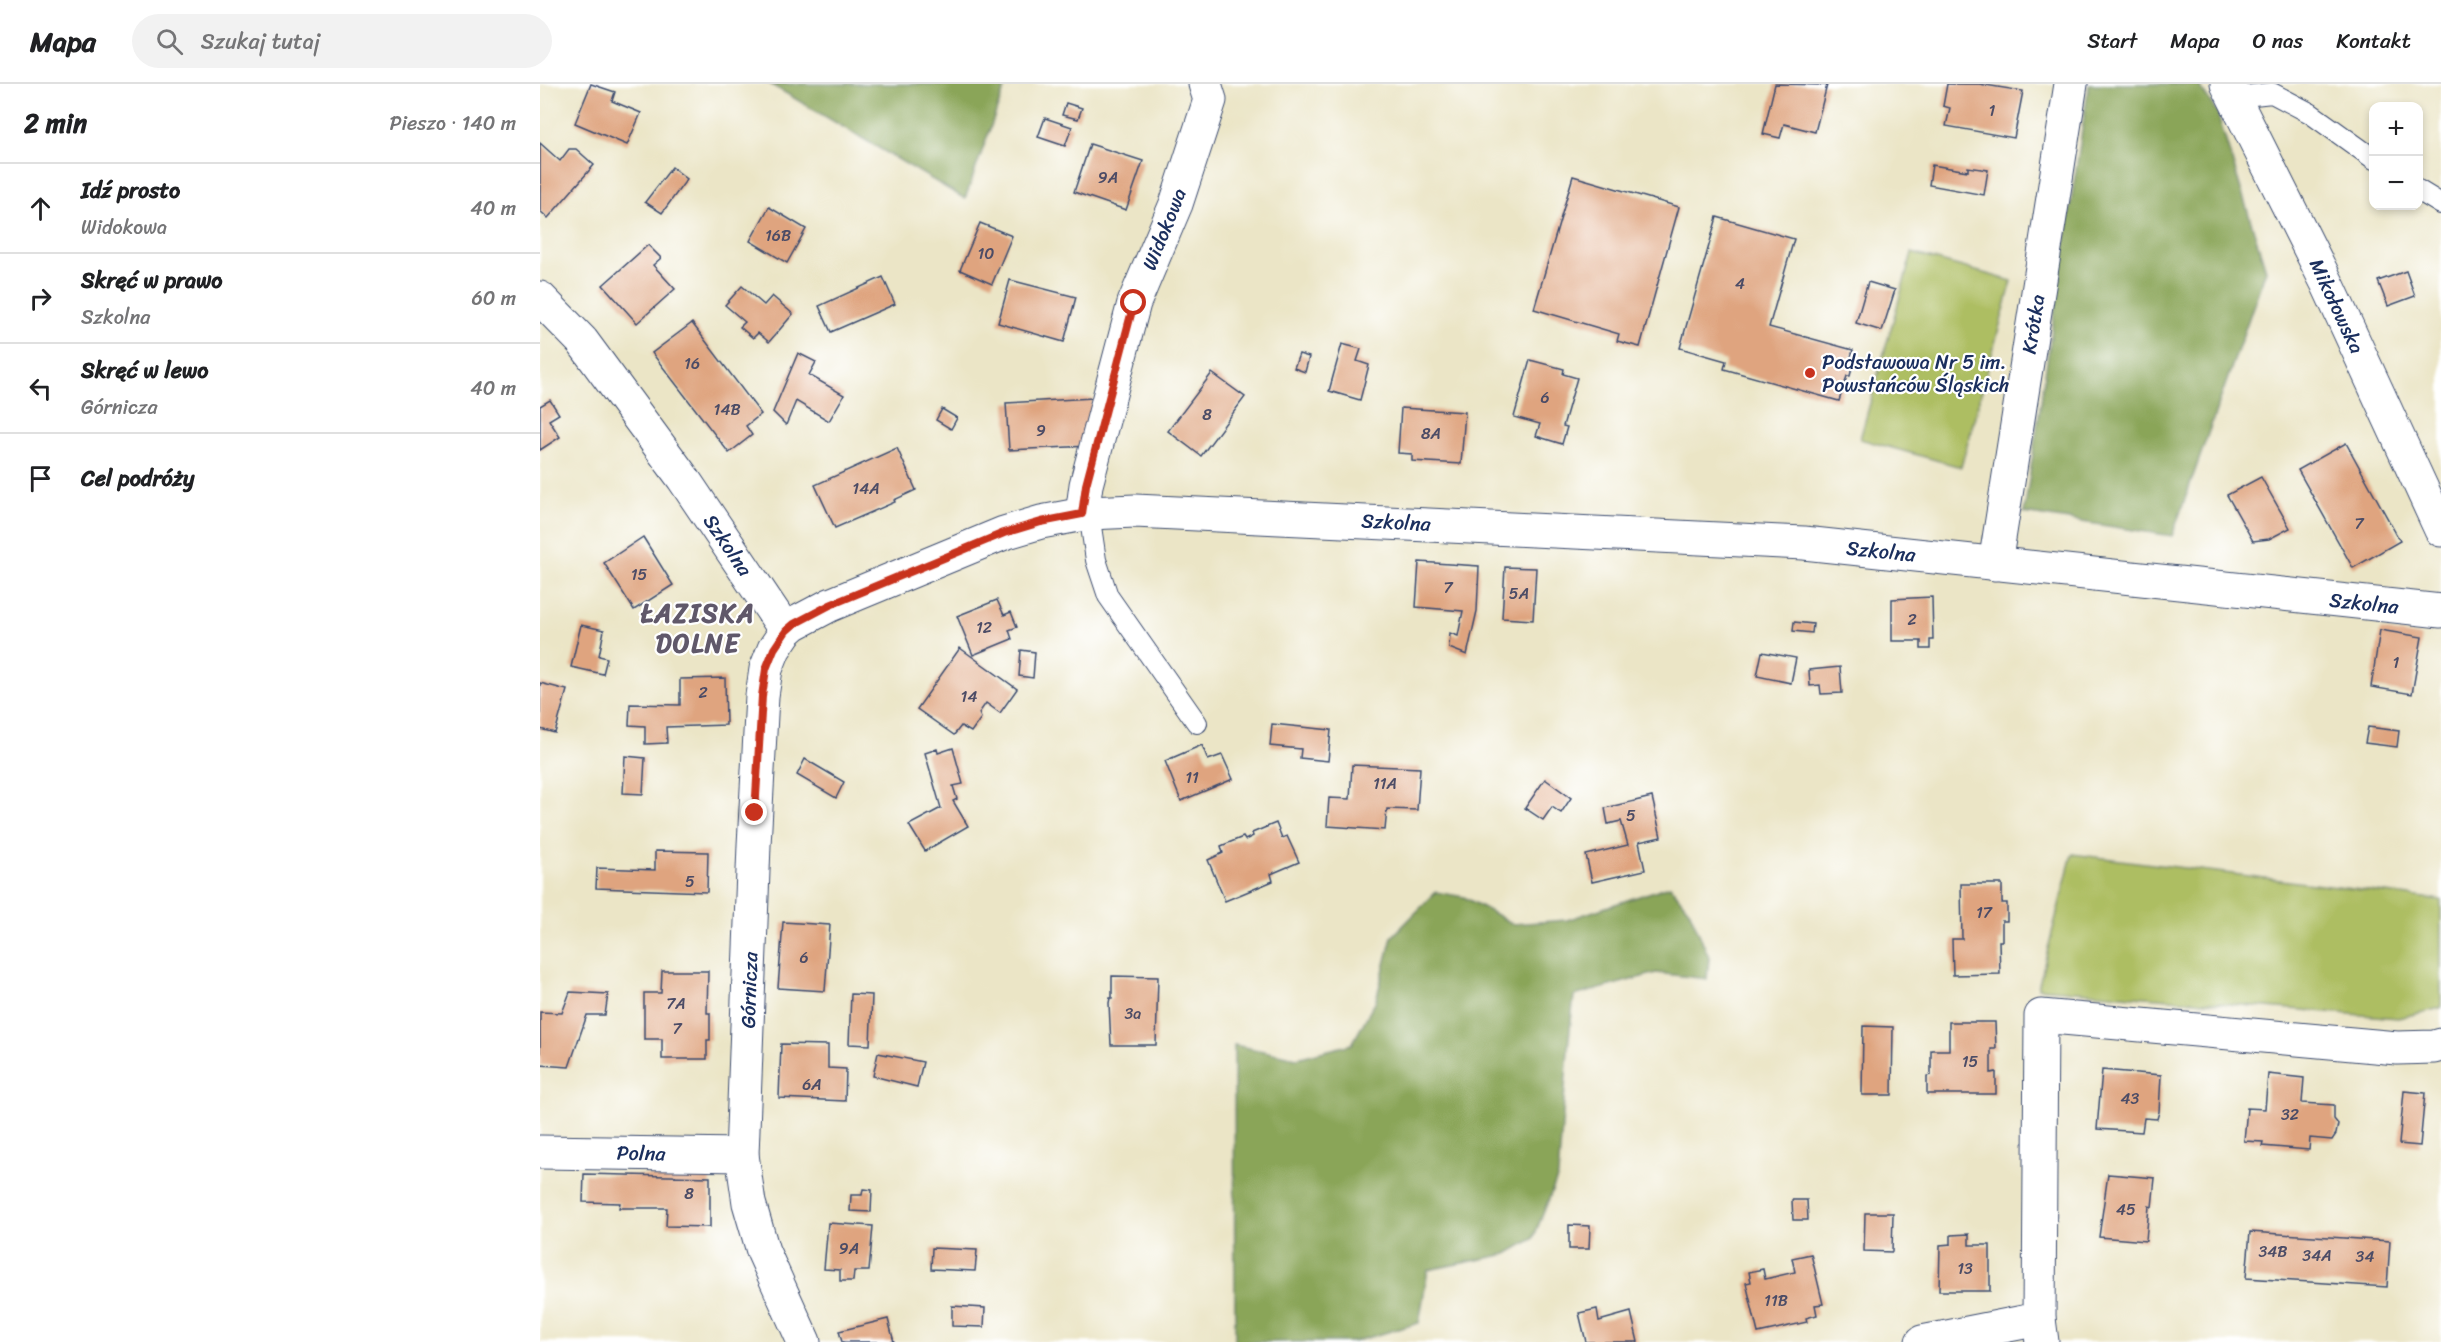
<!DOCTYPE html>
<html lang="pl">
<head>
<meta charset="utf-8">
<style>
	:root { --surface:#fff; --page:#f2f2f2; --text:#202124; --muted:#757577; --line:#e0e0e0 }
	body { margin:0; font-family:Sriracha,sans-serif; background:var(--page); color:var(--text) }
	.controls { position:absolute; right:18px; top:18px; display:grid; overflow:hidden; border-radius:12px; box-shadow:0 3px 9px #0003 }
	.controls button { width:54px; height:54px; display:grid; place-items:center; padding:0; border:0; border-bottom:2px solid var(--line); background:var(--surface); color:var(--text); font:30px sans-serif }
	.stop { position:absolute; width:18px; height:18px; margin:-14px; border:4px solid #c8321e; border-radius:50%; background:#fff }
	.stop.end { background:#c8321e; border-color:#fff; box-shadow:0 2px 6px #0008 }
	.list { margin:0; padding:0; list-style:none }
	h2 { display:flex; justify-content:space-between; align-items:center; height:78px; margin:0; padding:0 24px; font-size:26px }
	h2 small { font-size:20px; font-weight:400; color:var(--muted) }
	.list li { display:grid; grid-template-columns:39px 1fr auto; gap:18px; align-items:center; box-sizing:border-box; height:90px; padding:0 24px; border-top:2px solid var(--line) }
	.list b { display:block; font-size:22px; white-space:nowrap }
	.list p { margin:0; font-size:20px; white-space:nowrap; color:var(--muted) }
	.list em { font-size:20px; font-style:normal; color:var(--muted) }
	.icon { flex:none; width:33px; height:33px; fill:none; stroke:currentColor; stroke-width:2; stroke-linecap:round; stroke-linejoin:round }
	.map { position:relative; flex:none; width:1901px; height:1258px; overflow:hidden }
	header { display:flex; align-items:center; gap:36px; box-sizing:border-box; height:84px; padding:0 30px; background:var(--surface); border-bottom:2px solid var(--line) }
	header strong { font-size:28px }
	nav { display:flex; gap:33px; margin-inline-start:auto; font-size:21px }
	.search { width:420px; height:54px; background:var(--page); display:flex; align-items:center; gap:15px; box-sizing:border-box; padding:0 21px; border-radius:33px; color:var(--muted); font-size:22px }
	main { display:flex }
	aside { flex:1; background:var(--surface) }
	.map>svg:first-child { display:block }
	.green { fill:#adbe62; stroke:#647660; stroke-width:1.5 }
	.forest { fill:#8aa558; stroke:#526a5b; stroke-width:1.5 }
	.building { fill:#dfa47f }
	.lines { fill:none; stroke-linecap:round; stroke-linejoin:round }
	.lane-casing { stroke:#3a4a6e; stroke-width:22 }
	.street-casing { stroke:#3a4a6e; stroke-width:35 }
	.secondary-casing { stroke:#3a4a6e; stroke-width:35 }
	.lane { stroke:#fff; stroke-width:20 }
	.street { stroke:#fff; stroke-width:33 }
	.secondary { stroke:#fff; stroke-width:33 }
	.route { stroke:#c8321e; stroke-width:8 }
	.poi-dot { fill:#c8321e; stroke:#fff; stroke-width:2 }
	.labels { text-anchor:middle; stroke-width:4.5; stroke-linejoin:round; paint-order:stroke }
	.number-label { font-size:16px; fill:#4c4c66 }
	.street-label { font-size:20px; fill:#1b2f5e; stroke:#fff }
	.poi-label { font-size:20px; fill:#1b2f5e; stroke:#fff; text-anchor:start }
	.district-label { font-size:26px; font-weight:bold; letter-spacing:1.5px; fill:#60586a; stroke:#fff }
</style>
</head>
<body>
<header>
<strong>Mapa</strong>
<div class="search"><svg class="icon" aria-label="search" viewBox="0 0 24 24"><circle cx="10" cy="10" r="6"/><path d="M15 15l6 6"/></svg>Szukaj tutaj</div>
<nav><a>Start</a><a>Mapa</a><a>O nas</a><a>Kontakt</a></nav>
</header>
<main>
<aside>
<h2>2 min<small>Pieszo · 140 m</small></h2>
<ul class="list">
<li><svg class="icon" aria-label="ahead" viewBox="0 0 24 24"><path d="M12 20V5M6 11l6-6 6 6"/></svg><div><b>Idź prosto</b><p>Widokowa</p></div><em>40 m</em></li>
<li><svg class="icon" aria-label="right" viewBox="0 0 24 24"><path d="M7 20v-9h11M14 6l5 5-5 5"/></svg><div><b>Skręć w prawo</b><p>Szkolna</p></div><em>60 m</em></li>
<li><svg class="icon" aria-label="left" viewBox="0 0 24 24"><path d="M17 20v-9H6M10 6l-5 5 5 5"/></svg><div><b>Skręć w lewo</b><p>Górnicza</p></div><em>40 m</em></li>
<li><svg class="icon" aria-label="arrive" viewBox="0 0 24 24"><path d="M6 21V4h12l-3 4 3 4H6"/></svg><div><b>Cel podróży</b></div></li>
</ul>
</aside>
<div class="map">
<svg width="1901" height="1258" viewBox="0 0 1901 1258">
	<rect width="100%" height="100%" fill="#fff"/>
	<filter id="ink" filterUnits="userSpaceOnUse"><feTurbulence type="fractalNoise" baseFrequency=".0167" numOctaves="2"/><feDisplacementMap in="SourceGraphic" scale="12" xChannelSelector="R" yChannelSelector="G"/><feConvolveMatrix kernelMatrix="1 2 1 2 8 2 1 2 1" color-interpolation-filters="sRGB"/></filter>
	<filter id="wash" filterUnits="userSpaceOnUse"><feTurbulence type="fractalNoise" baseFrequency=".008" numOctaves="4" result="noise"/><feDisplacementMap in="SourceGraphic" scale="24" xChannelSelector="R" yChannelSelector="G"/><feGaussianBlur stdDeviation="1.35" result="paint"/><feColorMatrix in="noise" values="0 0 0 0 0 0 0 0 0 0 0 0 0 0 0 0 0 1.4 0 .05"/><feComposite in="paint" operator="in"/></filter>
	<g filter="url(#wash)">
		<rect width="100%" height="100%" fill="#ebe5c6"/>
		<g class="green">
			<polygon points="1372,169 1472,197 1421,383 1320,355"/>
			<polygon points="1532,770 1901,816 1901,924 1858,934 1498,904"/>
		</g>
		<g class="forest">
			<polygon points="230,0 466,0 425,115"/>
			<polygon points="1549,0 1658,0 1677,28 1726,186 1632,452 1484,429"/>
			<polygon points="1130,802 1149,826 1169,873 1167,895 1116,889 1034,912 1029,954 1018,1092 993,1155 967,1170 888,1186 879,1239 813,1258 695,1258 694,961 757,974 812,960 836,916 852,853 896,808 924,813 973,840 1027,836"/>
		</g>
		<g id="blocks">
			<g class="building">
				<polygon points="51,0 75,8 72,17 101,29 87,61 35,39"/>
				<polygon points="1235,0 1287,1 1275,48 1244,40 1240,54 1223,50"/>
				<polygon points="1407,0 1439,0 1483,7 1474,54 1406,42 1410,24 1403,22"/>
				<polygon points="526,19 542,24 538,35 522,31"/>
				<polygon points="505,34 532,43 525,62 498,53"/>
				<polygon points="0,59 20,77 29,65 36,65 54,81 8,134 0,127"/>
				<polygon points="550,60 603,77 586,126 534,108"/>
				<polygon points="1392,81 1428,87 1428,83 1448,86 1444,111 1389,101"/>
				<polygon points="132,83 147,95 122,129 105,118"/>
				<polygon points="1033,92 1139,123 1100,263 1077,257 1079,250 994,225"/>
				<polygon points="229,123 266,145 247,179 210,157"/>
				<polygon points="1177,133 1254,155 1229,243 1313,266 1310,277 1313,280 1310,292 1307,292 1299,317 1184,285 1186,277 1140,264"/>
				<polygon points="440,139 472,152 452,200 420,186"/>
				<polygon points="108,161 121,174 113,181 135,205 97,239 63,201"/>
				<polygon points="1866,187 1875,212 1848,222 1838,197"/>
				<polygon points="343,193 355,220 291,248 279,222"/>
				<polygon points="470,196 536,213 524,258 458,239"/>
				<polygon points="1328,198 1355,206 1342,247 1316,239"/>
				<polygon points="202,202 224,221 232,212 253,230 229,258 218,249 213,254 200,243 205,238 185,221"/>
				<polygon points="152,239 221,330 206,342 212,351 189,369 112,269"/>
				<polygon points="802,260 821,265 817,277 829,281 820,316 789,307"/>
				<polygon points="258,269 276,278 269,291 304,311 289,337 256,317 246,341 233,328"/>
				<polygon points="759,270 769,273 765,288 754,284"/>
				<polygon points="990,276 1024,285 1023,290 1037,294 1023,342 1027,343 1022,360 996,352 1000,340 974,333"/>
				<polygon points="672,289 705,313 661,372 628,347"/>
				<polygon points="553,314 548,362 469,366 466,319"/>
				<polygon points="10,316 19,330 9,336 20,353 0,366 0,322"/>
				<polygon points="861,324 925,328 921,380 872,377 872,370 858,369"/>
				<polygon points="402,325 417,334 411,345 396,336"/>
				<polygon points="1806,359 1860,457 1813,484 1758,386"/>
				<polygon points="357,364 376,406 354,416 355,418 295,444 275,401"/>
				<polygon points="1721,393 1750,444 1729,455 1713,457 1687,411"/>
				<polygon points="103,453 133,501 94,526 64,479"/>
				<polygon points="879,478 939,482 937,527 927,571 909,564 910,549 918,552 923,527 876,523"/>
				<polygon points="965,483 996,484 993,536 962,534"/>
				<polygon points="1392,513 1393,556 1390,556 1390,565 1381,565 1381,557 1352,557 1352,515"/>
				<polygon points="457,516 464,531 471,528 477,543 469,546 472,555 433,571 417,532"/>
				<polygon points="1254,538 1273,540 1272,549 1253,547"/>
				<polygon points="41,541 64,546 59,572 67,574 63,590 31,583"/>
				<polygon points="1840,546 1882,553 1872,610 1831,603"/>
				<polygon points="420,564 477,605 460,629 446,619 439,629 441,634 431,648 421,642 414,651 377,625"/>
				<polygon points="481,566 495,568 493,594 479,592"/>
				<polygon points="1222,568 1256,574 1251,599 1217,592"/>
				<polygon points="1300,583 1302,609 1281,610 1280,601 1270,602 1269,586"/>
				<polygon points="185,594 186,641 126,643 127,659 105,660 105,642 89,641 90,620 140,621 140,595"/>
				<polygon points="0,599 27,606 15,649 0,645"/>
				<polygon points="732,640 791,646 788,677 760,674 761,665 730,662"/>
				<polygon points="1828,643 1859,647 1857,663 1825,659"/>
				<polygon points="662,661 668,676 682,671 693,695 641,717 625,677"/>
				<polygon points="413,664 423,700 413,702 417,715 413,717 428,742 385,767 369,741 401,724 385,669 397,665 398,669"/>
				<polygon points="85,672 105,674 103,710 83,709"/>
				<polygon points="265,675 304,698 296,714 257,691"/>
				<polygon points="812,681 880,684 877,726 847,725 845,746 787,742 789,714 810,715"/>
				<polygon points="1005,695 1031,714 1021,729 1012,723 1003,736 985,724"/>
				<polygon points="1112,713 1121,753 1099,758 1105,786 1052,798 1046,771 1088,761 1081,737 1068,740 1065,724"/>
				<polygon points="736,739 742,754 747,752 759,778 731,790 733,797 685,817 668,776 683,769 681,762 703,753 705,756 713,752 712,749"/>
				<polygon points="115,767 168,768 167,808 56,804 57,784 115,786"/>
				<polygon points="1421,800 1462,800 1462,819 1467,819 1467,837 1462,837 1462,857 1459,857 1460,890 1413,891 1412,855 1422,855"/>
				<polygon points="243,838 290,841 285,907 238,904"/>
				<polygon points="122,887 168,887 167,929 170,929 170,956 167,956 167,975 122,975 122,955 104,955 104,909 121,909"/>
				<polygon points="572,892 618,893 616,961 571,961 569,919 570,914 572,914"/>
				<polygon points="30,908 68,910 65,931 47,931 29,983 0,981 0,928 22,929"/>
				<polygon points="311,910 332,911 330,961 309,960"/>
				<polygon points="1409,938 1455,938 1456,965 1451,965 1451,989 1456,988 1456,1010 1387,1010 1387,992 1391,991 1391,966 1409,966"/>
				<polygon points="1323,942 1353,943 1352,1011 1322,1011"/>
				<polygon points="241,960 288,961 288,984 306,985 305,1017 239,1014"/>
				<polygon points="338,969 383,978 377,1003 333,992"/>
				<polygon points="1562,986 1621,991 1619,1028 1617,1035 1604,1034 1602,1048 1557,1045"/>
				<polygon points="1728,990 1764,994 1762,1019 1794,1021 1794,1035 1798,1040 1796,1050 1792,1056 1770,1054 1769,1066 1722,1062 1723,1058 1704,1057 1707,1024 1725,1025"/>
				<polygon points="1864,1007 1885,1009 1880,1062 1859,1060"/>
				<polygon points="44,1090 170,1093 170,1143 126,1142 127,1124 79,1124 80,1119 43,1118"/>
				<polygon points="1568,1090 1615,1094 1612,1123 1609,1122 1606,1157 1559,1153"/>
				<polygon points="323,1105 332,1106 331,1128 310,1127 311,1111 322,1111"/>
				<polygon points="1252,1116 1267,1116 1268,1136 1253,1136"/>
				<polygon points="1325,1129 1353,1129 1352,1168 1324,1167"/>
				<polygon points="288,1139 333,1142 329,1187 314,1187 313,1197 300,1197 300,1186 284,1185"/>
				<polygon points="1029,1141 1050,1142 1049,1165 1029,1165"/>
				<polygon points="1710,1148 1850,1157 1847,1203 1706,1194"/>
				<polygon points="1429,1150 1429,1161 1450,1161 1450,1207 1399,1207 1400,1161 1411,1160 1411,1151"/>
				<polygon points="392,1164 437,1166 435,1187 391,1185"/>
				<polygon points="1271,1170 1283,1220 1275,1221 1277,1231 1266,1234 1267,1238 1218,1249 1206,1199 1211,1198 1209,1188 1223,1185 1225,1195 1255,1188 1252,1174"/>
				<polygon points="412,1222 445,1224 444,1243 412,1242"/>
				<polygon points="1057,1225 1059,1237 1091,1228 1098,1258 1046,1258 1039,1229"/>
				<polygon points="348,1235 354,1258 302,1258 299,1247"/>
			</g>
		</g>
	</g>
	<g filter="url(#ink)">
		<use href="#blocks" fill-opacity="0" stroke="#3a4a6e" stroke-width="1.5"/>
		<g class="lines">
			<g class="lane-casing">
				<g id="lane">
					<polyline points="1695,13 1732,9 1770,29 1834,75"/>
					<polyline points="1878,106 1901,120"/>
					<polyline points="549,429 556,476 568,512 657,639"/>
				</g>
			</g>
			<g class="street-casing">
				<g id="street">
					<polyline points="0,214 42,257 143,394 246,547"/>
					<polyline points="542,431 546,401 594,219 636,120 670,16 665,0"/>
					<polyline points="1455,480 1531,0"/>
					<polyline points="0,1068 202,1071"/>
					<polyline points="264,1258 223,1167 209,1119 202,1071 214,761 222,612 226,585 234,565 246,547 254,540 290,521 464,449 501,438 549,429 595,427 1264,459 1901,527"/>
					<polyline points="1382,1258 1499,1235"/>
					<polyline points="1502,1258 1499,1235 1501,932 1857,964 1894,963 1901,961"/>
				</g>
			</g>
			<g class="secondary-casing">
				<polyline id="secondary" points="1687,0 1787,199 1901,446"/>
			</g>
			<use href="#lane" class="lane"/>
			<use href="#street" class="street"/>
			<use href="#secondary" class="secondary"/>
		</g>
	</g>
	<g class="lines" filter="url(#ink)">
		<polyline class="route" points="215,729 222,612 226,585 234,565 246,547 254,540 290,521 464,449 501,438 542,430 546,401 594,219"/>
	</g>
	<circle class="poi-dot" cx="1270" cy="289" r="6"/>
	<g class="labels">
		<g class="number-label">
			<text x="1452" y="32">1</text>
			<text x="568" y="99">9A</text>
			<text x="238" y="157">16B</text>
			<text x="446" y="175">10</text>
			<text x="1200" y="205">4</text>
			<text x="152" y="285">16</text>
			<text x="1005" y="319">6</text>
			<text x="187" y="331">14B</text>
			<text x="667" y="336">8</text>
			<text x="501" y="352">9</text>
			<text x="891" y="355">8A</text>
			<text x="326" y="410">14A</text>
			<text x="1819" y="445">7</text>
			<text x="99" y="496">15</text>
			<text x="908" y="509">7</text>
			<text x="979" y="515">5A</text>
			<text x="1372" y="541">2</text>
			<text x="444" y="549">12</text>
			<text x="1856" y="584">1</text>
			<text x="163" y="614">2</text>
			<text x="429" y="618">14</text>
			<text x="652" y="699">11</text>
			<text x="845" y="705">11A</text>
			<text x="1091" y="737">5</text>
			<text x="150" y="803">5</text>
			<text x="1444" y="834">17</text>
			<text x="264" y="879">6</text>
			<text x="136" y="925">7A</text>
			<text x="593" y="935">3a</text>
			<text x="137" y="950">7</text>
			<text x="1430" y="983">15</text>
			<text x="272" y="1006">6A</text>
			<text x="1590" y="1020">43</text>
			<text x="1750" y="1036">32</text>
			<text x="149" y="1115">8</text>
			<text x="1586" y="1131">45</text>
			<text x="309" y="1170">9A</text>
			<text x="1733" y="1173">34B</text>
			<text x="1777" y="1177">34A</text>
			<text x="1825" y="1178">34</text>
			<text x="1425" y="1190">13</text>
			<text x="1236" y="1222">11B</text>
		</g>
		<g class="street-label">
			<text transform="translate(624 145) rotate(-68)" y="7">Widokowa</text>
			<text transform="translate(1797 222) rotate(65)" y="7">Mikołowska</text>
			<text transform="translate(1493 240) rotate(-81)" y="7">Krótka</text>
			<text transform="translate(856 438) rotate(3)" y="7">Szkolna</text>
			<text transform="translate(188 461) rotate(56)" y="7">Szkolna</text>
			<text transform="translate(1341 467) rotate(6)" y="7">Szkolna</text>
			<text transform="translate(1824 519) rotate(6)" y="7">Szkolna</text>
			<text transform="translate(209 906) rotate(-88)" y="7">Górnicza</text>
			<text transform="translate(101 1069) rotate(1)" y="7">Polna</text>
		</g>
		<g class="poi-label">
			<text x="1282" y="285">Podstawowa Nr 5 im.<tspan x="1282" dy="23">Powstańców Śląskich</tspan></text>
		</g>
		<g class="district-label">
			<text x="158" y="538">ŁAZISKA<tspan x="158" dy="30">DOLNE</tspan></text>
		</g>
	</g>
</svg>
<div class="controls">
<button>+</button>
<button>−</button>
</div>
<div class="stop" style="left:594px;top:219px"></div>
<div class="stop end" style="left:215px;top:729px"></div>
</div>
</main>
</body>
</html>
